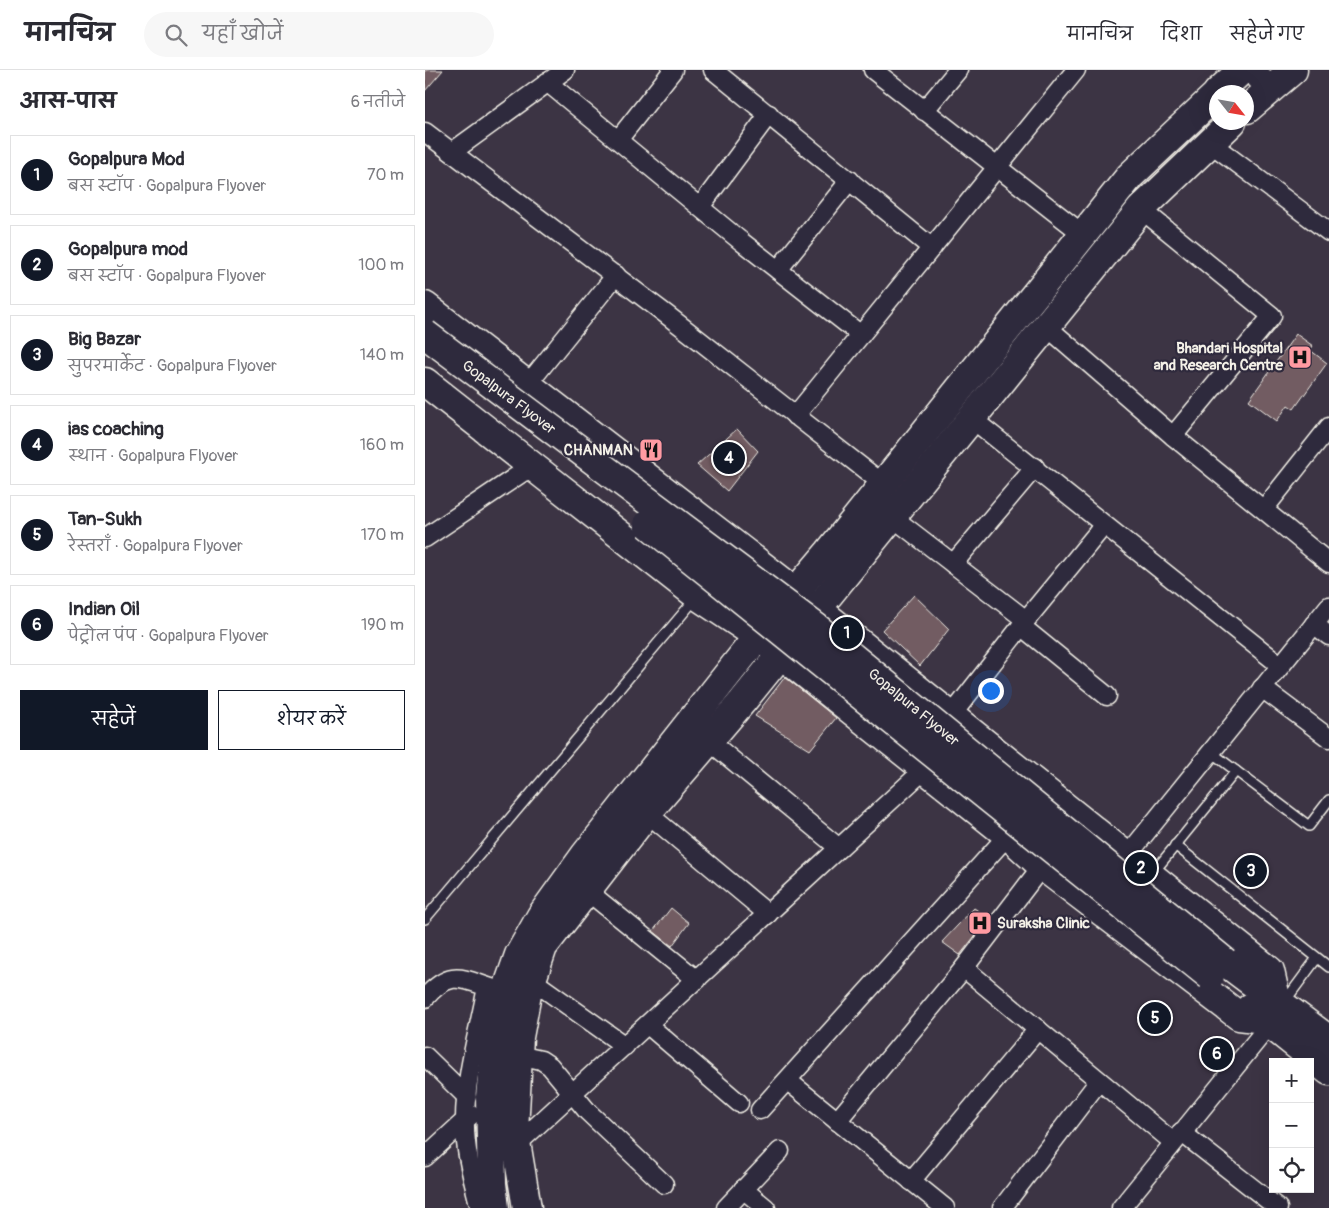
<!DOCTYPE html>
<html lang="hi">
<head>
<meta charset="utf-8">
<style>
	:root { --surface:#fff; --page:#f7f7f7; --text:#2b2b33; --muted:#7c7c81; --line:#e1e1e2; --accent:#111827 }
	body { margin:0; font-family:Pangolin,"Playpen Sans Deva",sans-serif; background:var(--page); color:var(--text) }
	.controls { position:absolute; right:15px; bottom:15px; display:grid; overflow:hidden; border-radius:0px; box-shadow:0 5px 20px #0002 }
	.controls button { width:45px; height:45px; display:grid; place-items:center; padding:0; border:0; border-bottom:1px solid var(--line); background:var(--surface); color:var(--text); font:25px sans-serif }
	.compass { position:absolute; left:784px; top:15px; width:45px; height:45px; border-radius:50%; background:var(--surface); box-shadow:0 5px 20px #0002; rotate:121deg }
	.you { position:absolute; left:565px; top:620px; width:18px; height:18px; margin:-12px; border:4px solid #fff; border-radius:50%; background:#1a73e8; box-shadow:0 0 0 8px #1a73e833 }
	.badge { display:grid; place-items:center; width:32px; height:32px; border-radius:50%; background:var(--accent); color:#fff; font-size:16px; font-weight:700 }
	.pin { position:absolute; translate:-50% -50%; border:2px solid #fff; box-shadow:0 1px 5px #0006 }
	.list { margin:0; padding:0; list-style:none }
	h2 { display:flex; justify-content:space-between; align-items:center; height:65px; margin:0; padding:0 20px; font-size:21px }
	h2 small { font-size:16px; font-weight:400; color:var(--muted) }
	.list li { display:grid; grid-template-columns:32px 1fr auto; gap:15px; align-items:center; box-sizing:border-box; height:80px; margin:0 10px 10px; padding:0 10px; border:1px solid var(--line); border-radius:0px }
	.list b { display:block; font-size:19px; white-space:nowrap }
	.list p { margin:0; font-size:16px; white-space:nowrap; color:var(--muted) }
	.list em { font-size:16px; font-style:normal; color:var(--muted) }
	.actions { display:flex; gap:10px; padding:15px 20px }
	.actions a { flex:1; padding:11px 0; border:1px solid var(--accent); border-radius:0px; text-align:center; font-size:18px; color:var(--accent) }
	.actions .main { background:var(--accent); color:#fff }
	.icon { flex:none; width:28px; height:28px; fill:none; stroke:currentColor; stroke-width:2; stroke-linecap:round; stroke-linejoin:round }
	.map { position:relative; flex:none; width:904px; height:1138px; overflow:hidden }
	header { display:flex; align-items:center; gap:30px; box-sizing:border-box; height:70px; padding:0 25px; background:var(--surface); border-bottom:1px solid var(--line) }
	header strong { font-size:24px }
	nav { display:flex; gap:28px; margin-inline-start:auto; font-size:18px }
	.search { width:350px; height:45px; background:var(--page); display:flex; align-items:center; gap:12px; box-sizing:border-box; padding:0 18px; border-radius:28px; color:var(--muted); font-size:19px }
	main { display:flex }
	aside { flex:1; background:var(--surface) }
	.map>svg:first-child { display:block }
	.building { fill:#725b62; stroke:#f4f1e8 }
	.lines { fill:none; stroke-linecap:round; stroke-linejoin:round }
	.lane-casing { stroke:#f4f1e8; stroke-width:12 }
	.street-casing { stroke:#f4f1e8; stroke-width:21 }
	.secondary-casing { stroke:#f4f1e8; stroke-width:29 }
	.primary-casing { stroke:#f4f1e8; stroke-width:31 }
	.lane { stroke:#2f2a3d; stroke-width:9 }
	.street { stroke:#2f2a3d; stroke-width:18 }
	.secondary { stroke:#2f2a3d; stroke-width:25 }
	.primary { stroke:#2f2a3d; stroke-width:28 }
	.primary-bridge-casing { stroke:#f4f1e8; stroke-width:31; stroke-linecap:butt }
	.primary-bridge { stroke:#2f2a3d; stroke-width:28 }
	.labels { text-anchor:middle; stroke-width:4.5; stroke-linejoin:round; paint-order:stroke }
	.poi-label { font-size:15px; font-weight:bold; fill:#f4f1e8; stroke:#2f2a3d; text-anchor:end }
	.street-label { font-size:15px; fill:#f4f1e8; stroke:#2f2a3d }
</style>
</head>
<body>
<header>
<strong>मानचित्र</strong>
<div class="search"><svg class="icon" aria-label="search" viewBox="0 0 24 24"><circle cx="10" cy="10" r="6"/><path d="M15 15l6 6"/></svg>यहाँ खोजें</div>
<nav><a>मानचित्र</a><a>दिशा</a><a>सहेजे गए</a></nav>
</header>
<main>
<aside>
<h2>आस-पास<small>6 नतीजे</small></h2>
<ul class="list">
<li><span class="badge">1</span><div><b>Gopalpura Mod</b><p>बस स्टॉप · Gopalpura Flyover</p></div><em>70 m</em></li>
<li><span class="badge">2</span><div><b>Gopalpura mod</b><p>बस स्टॉप · Gopalpura Flyover</p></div><em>100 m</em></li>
<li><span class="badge">3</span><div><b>Big Bazar</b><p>सुपरमार्केट · Gopalpura Flyover</p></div><em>140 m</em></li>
<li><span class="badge">4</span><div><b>ias coaching</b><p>स्थान · Gopalpura Flyover</p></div><em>160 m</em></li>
<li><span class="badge">5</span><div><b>Tan-Sukh</b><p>रेस्तराँ · Gopalpura Flyover</p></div><em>170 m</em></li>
<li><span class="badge">6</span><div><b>Indian Oil</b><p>पेट्रोल पंप · Gopalpura Flyover</p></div><em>190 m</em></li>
</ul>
<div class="actions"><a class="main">सहेजें</a><a>शेयर करें</a></div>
</aside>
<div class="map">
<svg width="904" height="1138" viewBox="0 0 904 1138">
	<rect width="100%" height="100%" fill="#3c3444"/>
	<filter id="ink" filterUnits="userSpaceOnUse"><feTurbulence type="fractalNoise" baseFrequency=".02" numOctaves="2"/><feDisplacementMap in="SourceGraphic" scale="10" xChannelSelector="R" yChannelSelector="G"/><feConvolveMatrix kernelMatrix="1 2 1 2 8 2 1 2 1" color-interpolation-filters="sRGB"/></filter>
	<g filter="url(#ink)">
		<g class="building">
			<polygon points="0,0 18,0 0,21"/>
			<polygon points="871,264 888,276 885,280 902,293 869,339 863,335 852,351 824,330"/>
			<polygon points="312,359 333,381 302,421 272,395"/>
			<polygon points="489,525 524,559 495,596 457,560"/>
			<polygon points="360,607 411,648 385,680 330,646"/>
			<polygon points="246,838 264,853 247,876 228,861"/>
			<polygon points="549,838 564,848 535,885 517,872"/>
		</g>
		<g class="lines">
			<g class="lane-casing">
				<g id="lane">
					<polyline points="786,682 811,701"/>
					<polyline points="750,775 904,897"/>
					<polyline points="728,803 811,701 884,756 904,730"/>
					<polyline points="0,849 271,528"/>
					<polyline points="858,934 892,888"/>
				</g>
			</g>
			<g class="street-casing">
				<g id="street">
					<polyline points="288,0 507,178"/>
					<polyline points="448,0 659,165"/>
					<polyline points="122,12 317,172 436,265"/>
					<polyline points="499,41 533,0"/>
					<polyline points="0,62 242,245 457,413"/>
					<polyline points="193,70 248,0"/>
					<polyline points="784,72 904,162"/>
					<polyline points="27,82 140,0"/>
					<polyline points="275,137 344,44"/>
					<polyline points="716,139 847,246 748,366"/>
					<polyline points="353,200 425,110"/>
					<polyline points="621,256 748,366 904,493"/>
					<polyline points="103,314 191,205"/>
					<polyline points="370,346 651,0"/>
					<polyline points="546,348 855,595"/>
					<polyline points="839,439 904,357"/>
					<polyline points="466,446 601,550"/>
					<polyline points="0,468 107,396"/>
					<polyline points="528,494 610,397"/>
					<polyline points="889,554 904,566"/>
					<polyline points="596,556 682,626"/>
					<polyline points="837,618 904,668"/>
					<polyline points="526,646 601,550 679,455"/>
					<polyline points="283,670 414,778"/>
					<polyline points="222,743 343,844"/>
					<polyline points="702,786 904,536"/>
					<polyline points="161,820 272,910"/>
					<polyline points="539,898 748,1072"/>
					<polyline points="107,910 200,976"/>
					<path d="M 0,928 C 27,897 38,910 73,920"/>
					<polyline points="223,955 314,1033"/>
					<polyline points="93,985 116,990 125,996 163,1042 239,1114"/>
					<polyline points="0,986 42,1027"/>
					<polyline points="363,1011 520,1138"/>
					<polyline points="335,1040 583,765"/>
					<polyline points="412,1051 539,898 617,796"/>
					<polyline points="756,1062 853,1138"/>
					<polyline points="91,1075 500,699"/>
					<polyline points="0,1087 46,1045"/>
					<polyline points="486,1111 613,959"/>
					<polyline points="318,1119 341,1138"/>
					<path d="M 55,1138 C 48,1110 39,1079 40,1050 C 40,1006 54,960 62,917"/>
					<polyline points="301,1138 355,1081"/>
					<polyline points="577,1138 674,1011"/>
					<polyline points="696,1138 845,954"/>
				</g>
			</g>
			<g class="secondary-casing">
				<polyline id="secondary" points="827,0 845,19"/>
			</g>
			<g class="primary-casing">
				<g id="primary">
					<polyline points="793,22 817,0"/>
					<polyline points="822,39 868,0"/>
					<polyline points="0,236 371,522 845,901 851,928"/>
					<polyline points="0,312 273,526 333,566 583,765 617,796 814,946 839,949"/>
					<polyline points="800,892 904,970"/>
					<polyline points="825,938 904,1001"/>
					<polyline points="70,1138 67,1114 65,1027 72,959 81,922 94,885 116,846 160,785 333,566 404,482 705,106 792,24"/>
					<polyline points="102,1138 89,1060 94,967 102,924 118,877 222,743 317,632 716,139 807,52"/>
				</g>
			</g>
			<use href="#lane" class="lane"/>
			<use href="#street" class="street"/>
			<use href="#secondary" class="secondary"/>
			<use href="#primary" class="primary"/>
			<g class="primary-bridge-casing">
				<g id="primary-bridge">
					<path id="s1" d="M 0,264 L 392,558 L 800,892"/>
					<polyline points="223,454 785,906"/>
				</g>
			</g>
			<use href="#primary-bridge" class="primary-bridge"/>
		</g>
	</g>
	<defs>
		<g id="hospital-square" transform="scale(1.25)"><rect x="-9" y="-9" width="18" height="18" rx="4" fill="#ff9aa2" stroke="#2f2a3d"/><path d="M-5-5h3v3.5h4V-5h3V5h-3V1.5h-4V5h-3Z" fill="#111"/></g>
		<g id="restaurant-square" transform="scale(1.25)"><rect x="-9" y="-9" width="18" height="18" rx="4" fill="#ff9aa2" stroke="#2f2a3d"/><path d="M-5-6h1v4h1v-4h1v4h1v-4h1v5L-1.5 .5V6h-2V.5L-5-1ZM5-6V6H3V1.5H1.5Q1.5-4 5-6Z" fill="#111"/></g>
	</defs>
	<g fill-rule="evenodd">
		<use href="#hospital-square" x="875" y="287"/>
		<use href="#restaurant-square" x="226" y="380"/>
		<use href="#hospital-square" x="555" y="853"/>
	</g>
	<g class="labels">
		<g class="poi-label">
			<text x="858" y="283">Bhandari Hospital<tspan x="858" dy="17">and Research Centre</tspan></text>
			<text x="208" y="385">CHANMAN</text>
			<text x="572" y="858" text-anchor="start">Suraksha Clinic</text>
		</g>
		<g class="street-label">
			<text dy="5" stroke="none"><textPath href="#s1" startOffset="105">Gopalpura Flyover</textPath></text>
			<text dy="5" stroke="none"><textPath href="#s1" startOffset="615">Gopalpura Flyover</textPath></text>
		</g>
	</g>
</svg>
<div class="controls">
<button>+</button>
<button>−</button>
<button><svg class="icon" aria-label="locate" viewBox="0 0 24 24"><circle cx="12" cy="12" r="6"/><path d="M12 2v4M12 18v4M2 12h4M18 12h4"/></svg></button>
</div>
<svg class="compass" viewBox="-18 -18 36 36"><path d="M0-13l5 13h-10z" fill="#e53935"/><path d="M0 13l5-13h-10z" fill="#7c7c81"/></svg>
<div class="you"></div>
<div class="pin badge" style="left:422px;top:563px">1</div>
<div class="pin badge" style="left:716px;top:798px">2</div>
<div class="pin badge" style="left:826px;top:801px">3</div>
<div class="pin badge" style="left:304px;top:388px">4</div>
<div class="pin badge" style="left:730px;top:948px">5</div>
<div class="pin badge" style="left:792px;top:984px">6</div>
</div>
</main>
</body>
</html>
